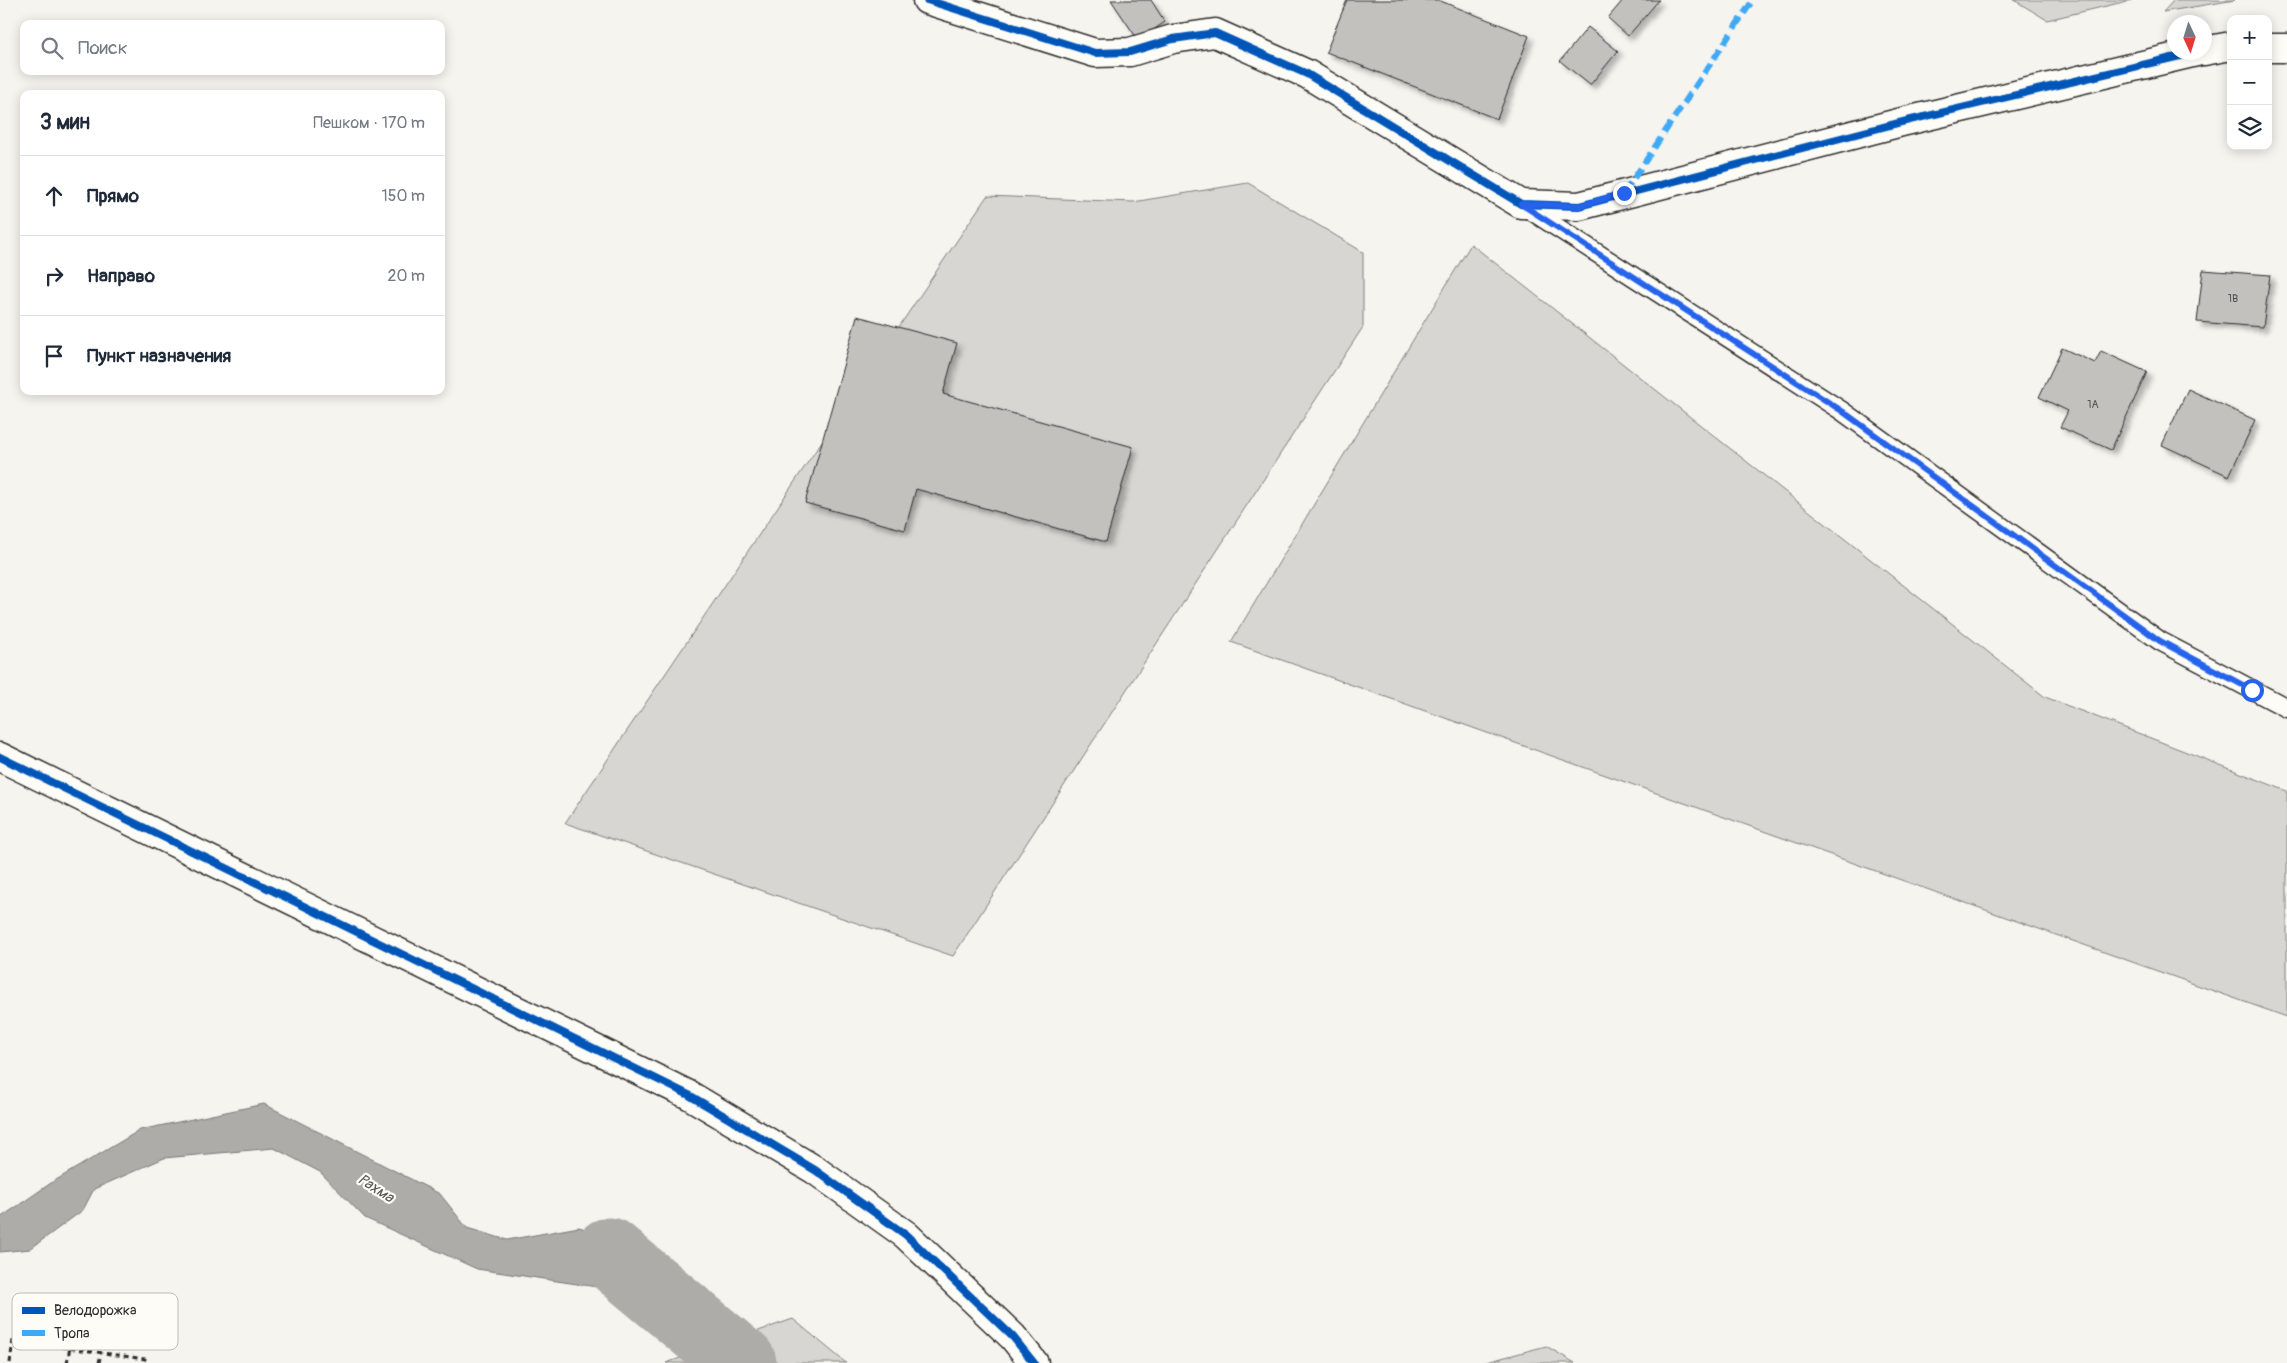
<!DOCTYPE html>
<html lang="ru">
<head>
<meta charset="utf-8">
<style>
	:root { --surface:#fff; --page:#f6f6f7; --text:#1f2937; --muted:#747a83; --line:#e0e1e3 }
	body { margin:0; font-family:Pangolin,sans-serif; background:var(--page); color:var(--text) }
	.controls { position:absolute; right:15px; top:15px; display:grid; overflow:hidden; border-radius:10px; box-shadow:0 2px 12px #0003 }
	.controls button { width:45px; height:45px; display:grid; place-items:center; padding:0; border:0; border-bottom:1px solid var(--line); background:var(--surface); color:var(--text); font:25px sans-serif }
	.compass { position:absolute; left:2167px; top:15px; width:45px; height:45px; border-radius:50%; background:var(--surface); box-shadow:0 2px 12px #0003; rotate:176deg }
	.stop { position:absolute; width:15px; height:15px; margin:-11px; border:4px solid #2563eb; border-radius:50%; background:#fff }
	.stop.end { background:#2563eb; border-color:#fff; box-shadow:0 1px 5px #0008 }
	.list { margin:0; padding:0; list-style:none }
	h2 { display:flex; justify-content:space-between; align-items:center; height:65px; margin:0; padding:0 20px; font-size:21px }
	h2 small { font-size:16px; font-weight:400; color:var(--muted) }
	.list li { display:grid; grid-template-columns:32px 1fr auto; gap:15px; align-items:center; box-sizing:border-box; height:80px; padding:0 20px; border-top:1px solid var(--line) }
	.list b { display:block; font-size:19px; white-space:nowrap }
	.list em { font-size:16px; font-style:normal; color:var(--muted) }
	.icon { flex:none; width:28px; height:28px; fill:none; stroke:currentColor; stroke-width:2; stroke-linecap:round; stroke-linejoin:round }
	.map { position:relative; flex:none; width:2287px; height:1363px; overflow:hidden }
	.search { position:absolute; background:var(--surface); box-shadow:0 2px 12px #0003; left:20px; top:20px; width:425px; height:55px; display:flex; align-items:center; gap:12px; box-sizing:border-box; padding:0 18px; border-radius:10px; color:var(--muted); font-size:19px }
	.panel { position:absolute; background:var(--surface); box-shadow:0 2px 12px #0003; left:20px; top:90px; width:425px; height:305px; border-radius:10px }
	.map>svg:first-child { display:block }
	.green { fill:#d7d6d2; stroke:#81807e }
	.water { fill:#adaca9; stroke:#797877 }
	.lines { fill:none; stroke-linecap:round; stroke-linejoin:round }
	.river { stroke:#adaca9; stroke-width:71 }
	.building { fill:#c2c1be; stroke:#2b2b2b; filter:url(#shadow) }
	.lane-casing { stroke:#2b2b2b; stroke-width:21 }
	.street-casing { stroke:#2b2b2b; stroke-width:31 }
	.secondary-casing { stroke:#2b2b2b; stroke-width:31 }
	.path { stroke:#2b2b2b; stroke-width:3; stroke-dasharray:5 4; stroke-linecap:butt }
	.lane { stroke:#fdfcf7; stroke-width:18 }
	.street { stroke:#fdfcf7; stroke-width:28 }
	.secondary { stroke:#fdfcf7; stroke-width:28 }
	.quiet { stroke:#3fa9f5; stroke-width:6; stroke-dasharray:12 6; stroke-linecap:butt }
	.cycleway-casing { stroke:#fdfcf7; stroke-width:11 }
	.cycleway { stroke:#0057b8; stroke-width:8 }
	.route { stroke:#2563eb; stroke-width:6 }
	.labels { text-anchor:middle; stroke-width:4.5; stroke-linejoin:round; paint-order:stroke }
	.number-label { font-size:11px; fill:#515050 }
	.water-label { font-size:15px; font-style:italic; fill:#585857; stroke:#fdfcf7 }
	.key { fill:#fdfcf7; stroke:#bebdba; stroke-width:1 }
	.key-label { font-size:14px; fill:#2b2b2b }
</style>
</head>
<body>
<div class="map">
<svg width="2287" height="1363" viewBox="0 0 2287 1363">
	<defs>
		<filter id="shadow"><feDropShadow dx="4.5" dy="4.5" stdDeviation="2.5" flood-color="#0004"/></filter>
	</defs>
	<rect width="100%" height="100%" fill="#f5f4ef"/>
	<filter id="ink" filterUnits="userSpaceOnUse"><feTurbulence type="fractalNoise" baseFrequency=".02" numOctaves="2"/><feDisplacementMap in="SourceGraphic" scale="10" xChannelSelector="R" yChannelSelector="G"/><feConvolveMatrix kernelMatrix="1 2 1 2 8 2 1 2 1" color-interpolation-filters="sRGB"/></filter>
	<g filter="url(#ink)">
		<g class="green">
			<polygon points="2014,0 2132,0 2047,20"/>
			<polygon points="2174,0 2235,0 2163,12"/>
			<polygon points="1248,183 1363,252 1363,327 953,956 565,823 987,196 1133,202"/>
			<polygon points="1471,244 2045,697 2287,791 2287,1017 1231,642"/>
			<polygon points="793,1319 846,1363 666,1363"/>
			<polygon points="1546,1346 1575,1363 1483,1363"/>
		</g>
		<polygon class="water" points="264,1104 440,1194 467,1228 507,1240 579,1227 622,1240 695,1295 676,1332 597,1287 477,1269 365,1218 320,1172 274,1148 164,1158 94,1189 83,1210 30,1249 0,1252 0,1218 51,1183 140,1130"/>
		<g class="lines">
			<polyline class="river" points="609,1253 741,1363"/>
		</g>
		<g class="building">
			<polygon points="1111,0 1151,0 1165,22 1138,40"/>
			<polygon points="1347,0 1438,0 1529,36 1497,119 1326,52"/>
			<polygon points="1623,0 1659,0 1628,36 1608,18"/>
			<polygon points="1588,27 1618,51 1590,85 1560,61"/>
			<polygon points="2203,270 2270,275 2263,327 2197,322"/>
			<polygon points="857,316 957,343 943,394 1133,447 1106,542 916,489 905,530 805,503"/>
			<polygon points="2062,348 2095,363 2101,351 2147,372 2111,450 2060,427 2068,411 2039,397"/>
			<polygon points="2188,389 2255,420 2229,476 2162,445"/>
		</g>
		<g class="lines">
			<g class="lane-casing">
				<polyline id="lane" points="1524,206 1842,411 2160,641 2287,708"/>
			</g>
			<g class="street-casing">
				<g id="street">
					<polyline points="927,0 1095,53 1130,52 1173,39 1215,33 1307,74 1521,204 1579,206 1902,122 2197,52"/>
					<polyline points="2268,48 2287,48"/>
					<polyline points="2204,51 2231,46"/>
				</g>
			</g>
			<g class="secondary-casing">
				<polyline id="secondary" points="0,757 689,1095 815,1170 906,1235 1013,1337 1034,1363"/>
			</g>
			<g class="path">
				<polyline points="10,1363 13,1340 145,1359 143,1363"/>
				<polyline points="67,1363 70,1347"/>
				<polyline points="99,1363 101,1352"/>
			</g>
			<use href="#lane" class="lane"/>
			<use href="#street" class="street"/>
			<use href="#secondary" class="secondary"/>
			<polyline class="quiet" points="1624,193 1753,0"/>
			<g class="cycleway-casing">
				<g id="cycleway">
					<polyline points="927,0 1095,53 1130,52 1173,39 1215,33 1307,74 1521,204 1579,206 1902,122 2197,52"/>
					<polyline points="0,757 689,1095 815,1170 906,1235 1013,1337 1034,1363"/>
				</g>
			</g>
			<use href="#cycleway" class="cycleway"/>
		</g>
	</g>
	<g class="lines" filter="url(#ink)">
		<polyline class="route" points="1624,193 1579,206 1521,204 1842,411 2160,641 2252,690"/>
	</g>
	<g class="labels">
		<g class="number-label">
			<text x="2233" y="302">1В</text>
			<text x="2093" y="408">1А</text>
		</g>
		<g class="water-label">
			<text transform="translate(376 1188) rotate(33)" y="5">Рахма</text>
		</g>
	</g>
	<rect x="12" y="1293" width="166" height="57" rx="8" class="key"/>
	<rect x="22" y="1307" width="23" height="7" fill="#0057b8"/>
	<rect x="22" y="1330" width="23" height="6" fill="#3fa9f5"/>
	<g class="key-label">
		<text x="54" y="1315">Велодорожка</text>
		<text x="54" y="1338">Тропа</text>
	</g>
</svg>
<div class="controls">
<button>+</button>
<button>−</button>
<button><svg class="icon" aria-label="layers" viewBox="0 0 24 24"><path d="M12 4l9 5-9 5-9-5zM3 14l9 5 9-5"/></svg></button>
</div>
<svg class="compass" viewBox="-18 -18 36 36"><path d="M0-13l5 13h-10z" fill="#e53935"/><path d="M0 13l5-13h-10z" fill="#747a83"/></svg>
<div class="stop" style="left:2252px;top:690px"></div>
<div class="stop end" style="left:1624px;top:193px"></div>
<div class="search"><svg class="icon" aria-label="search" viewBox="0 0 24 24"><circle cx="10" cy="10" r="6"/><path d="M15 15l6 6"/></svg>Поиск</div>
<section class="panel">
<h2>3 мин<small>Пешком · 170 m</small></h2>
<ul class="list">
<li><svg class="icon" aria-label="ahead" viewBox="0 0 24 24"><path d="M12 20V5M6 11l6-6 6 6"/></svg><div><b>Прямо</b></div><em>150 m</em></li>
<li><svg class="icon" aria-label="right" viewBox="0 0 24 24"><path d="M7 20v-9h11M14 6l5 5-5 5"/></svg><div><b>Направо</b></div><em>20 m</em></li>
<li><svg class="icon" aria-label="arrive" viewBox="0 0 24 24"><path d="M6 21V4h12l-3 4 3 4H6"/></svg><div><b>Пункт назначения</b></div></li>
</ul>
</section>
</div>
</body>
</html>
